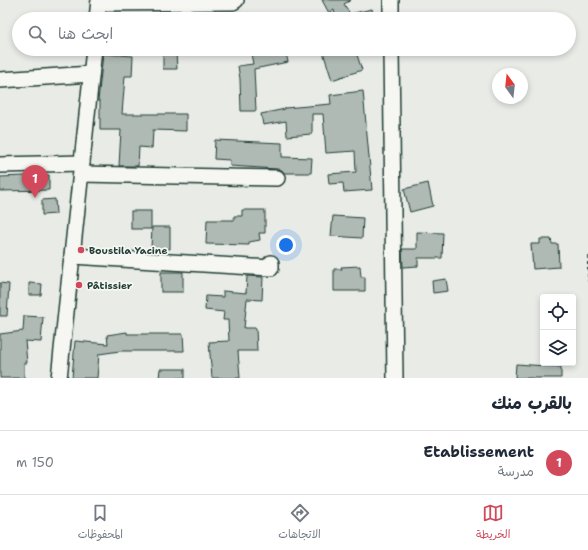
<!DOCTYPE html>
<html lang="ar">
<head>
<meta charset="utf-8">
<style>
	:root { --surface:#fff; --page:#f6f6f7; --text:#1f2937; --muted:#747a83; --line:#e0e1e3; --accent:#d1495b }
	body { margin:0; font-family:"Shantell Sans","Playpen Sans Arabic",sans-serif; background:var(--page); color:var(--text); direction:rtl }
	.controls { position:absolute; right:12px; bottom:12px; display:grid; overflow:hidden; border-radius:4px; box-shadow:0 2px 6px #0003 }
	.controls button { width:36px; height:36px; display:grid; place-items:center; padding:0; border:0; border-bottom:1px solid var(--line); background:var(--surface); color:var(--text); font:20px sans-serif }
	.compass { position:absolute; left:492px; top:68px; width:36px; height:36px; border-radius:50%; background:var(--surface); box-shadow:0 2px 6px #0003; rotate:345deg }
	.you { position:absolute; left:286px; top:245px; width:14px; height:14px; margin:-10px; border:3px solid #fff; border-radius:50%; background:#1a73e8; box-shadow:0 0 0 6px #1a73e833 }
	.badge { display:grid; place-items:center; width:26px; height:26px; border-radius:50%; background:var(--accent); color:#fff; font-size:13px; font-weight:700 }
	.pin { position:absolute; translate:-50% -33px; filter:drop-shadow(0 1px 2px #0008) }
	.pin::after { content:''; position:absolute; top:21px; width:14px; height:12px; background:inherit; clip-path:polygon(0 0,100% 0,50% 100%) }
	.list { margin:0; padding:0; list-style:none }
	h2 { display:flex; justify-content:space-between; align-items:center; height:52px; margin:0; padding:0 16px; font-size:17px }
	h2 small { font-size:13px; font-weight:400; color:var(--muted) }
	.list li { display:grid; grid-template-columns:26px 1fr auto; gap:12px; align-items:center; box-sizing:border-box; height:64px; padding:0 16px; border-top:1px solid var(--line) }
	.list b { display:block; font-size:15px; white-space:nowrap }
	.list p { margin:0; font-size:13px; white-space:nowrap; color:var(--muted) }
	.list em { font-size:13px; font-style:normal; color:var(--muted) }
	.icon { flex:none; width:22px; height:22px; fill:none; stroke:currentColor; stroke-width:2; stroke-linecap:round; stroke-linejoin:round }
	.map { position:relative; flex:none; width:588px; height:378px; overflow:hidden; direction:ltr }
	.search { position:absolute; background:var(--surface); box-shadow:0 2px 6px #0003; left:12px; right:12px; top:12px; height:44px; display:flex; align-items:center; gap:10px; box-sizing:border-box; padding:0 14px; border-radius:22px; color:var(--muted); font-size:15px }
	.sheet { height:116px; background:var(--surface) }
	nav { display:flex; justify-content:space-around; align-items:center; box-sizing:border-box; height:56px; border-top:1px solid var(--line); background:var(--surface); font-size:11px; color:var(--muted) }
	nav a { display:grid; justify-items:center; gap:2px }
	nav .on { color:var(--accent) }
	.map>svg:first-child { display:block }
	.building { fill:#b0bab5; stroke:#1f3d34 }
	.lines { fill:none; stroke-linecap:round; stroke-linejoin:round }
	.minor-casing { stroke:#1f3d34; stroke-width:18 }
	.path { stroke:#1f3d34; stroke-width:2; stroke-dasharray:3 3; stroke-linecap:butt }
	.minor { stroke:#f6f6f2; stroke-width:15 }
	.poi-dot { fill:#d1495b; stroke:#f6f6f2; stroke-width:1.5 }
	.labels { text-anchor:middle; stroke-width:3.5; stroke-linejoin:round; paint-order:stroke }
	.poi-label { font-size:10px; font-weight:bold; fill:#1f3d34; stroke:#f6f6f2; text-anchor:start }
</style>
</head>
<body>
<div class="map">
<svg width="588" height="378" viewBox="0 0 588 378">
	<rect width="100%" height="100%" fill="#e9ebe7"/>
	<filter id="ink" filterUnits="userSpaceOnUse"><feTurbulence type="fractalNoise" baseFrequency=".025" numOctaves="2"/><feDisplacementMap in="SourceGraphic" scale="8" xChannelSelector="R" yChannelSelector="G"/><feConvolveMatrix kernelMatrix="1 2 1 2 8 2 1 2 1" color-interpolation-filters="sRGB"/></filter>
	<g filter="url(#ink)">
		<g class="building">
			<polygon points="322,0 351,0 344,4 350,14 372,9 374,19 336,19 334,10 329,13"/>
			<polygon points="250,49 285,49 288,62 254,69 256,111 241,111 240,79 238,66 253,64"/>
			<polygon points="322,49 355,49 362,70 332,80"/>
			<polygon points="176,52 177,69 163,69 163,53"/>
			<polygon points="103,54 133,56 132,76 125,76 122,114 186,114 186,131 153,130 152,148 139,147 138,166 119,166 121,130 100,130 100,101 98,101"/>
			<polygon points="363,91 372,190 344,192 343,183 329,184 328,174 356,172 355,151 326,153 323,114 312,114 312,134 287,136 286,121 263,125 261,114 285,109 285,108 331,104 330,95"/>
			<polygon points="215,140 282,143 282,157 312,158 311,173 284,173 282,170 277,169 230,166 230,160 214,159"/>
			<polygon points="49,175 49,190 0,191 0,177"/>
			<polygon points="428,183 433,206 410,212 404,189"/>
			<polygon points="55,199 56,214 42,215 42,200"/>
			<polygon points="242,210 265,210 265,233 259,233 260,240 249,242 249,245 206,244 207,220 234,220 234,216 242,216"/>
			<rect x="131" y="211" width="20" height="18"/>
			<polygon points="333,216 363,218 362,238 331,236"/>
			<polygon points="152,227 170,227 170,249 151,248"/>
			<polygon points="417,232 443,233 442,258 418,258 418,266 403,267 402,249 417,249"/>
			<polygon points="540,239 551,239 552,244 558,244 559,267 533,269 531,244 540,244"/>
			<polygon points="360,266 361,277 365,277 365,291 334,291 334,269 342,269 341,267"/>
			<rect x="161" y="272" width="22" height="20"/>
			<polygon points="247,276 263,277 262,300 247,299 244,328 256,328 257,351 238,351 240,378 212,378 209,342 229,341 228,320 223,320 224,312 205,310 206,296 223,297 223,291 246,293"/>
			<polygon points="446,279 448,291 433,293 432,281"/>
			<polygon points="0,283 9,284 7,316 0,316"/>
			<polygon points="29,283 42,284 41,295 29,295"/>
			<polygon points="24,316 43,317 41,342 25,341 27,363 24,363 24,378 0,378 0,334 23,331"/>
			<polygon points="127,332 127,334 183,334 184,351 120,351 99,354 97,378 72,378 75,341 108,344 107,335"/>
			<polygon points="516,364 561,367 561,378 515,378"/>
			<polygon points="160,369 185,369 185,378 159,378"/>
		</g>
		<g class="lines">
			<g class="minor-casing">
				<g id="minor">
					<polyline points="391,0 391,19"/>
					<polyline points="99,3 233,2 236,0"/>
					<polyline points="97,19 99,0"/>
					<polyline points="391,49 395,378"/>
					<polyline points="0,80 91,74"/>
					<polyline points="0,165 82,163"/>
					<polyline points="81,174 277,178"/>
					<polyline points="72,256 271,268 271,263"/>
					<polyline points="59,378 94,49"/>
				</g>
			</g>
			<polyline class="path" points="588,256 588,281"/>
			<use href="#minor" class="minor"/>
		</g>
	</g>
	<g class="poi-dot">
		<circle cx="81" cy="250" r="4"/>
		<circle cx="79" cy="285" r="4"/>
	</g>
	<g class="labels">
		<g class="poi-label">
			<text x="89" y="254">Boustila Yacine</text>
			<text x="87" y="289">Pâtissier</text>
		</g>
	</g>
</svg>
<div class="controls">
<button><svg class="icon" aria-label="locate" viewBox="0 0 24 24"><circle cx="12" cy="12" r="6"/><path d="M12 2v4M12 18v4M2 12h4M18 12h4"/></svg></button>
<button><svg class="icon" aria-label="layers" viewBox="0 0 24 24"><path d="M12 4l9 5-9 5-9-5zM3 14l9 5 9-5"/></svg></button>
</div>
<svg class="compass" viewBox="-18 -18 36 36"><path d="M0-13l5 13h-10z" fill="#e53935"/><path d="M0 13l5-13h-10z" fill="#747a83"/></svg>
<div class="you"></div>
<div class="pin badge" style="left:35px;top:198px">1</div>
<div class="search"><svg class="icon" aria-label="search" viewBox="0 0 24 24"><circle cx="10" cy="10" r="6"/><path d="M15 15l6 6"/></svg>ابحث هنا</div>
</div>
<section class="sheet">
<h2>بالقرب منك<small></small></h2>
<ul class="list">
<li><span class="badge">1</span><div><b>Etablissement</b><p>مدرسة</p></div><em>150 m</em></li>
</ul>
</section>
<nav>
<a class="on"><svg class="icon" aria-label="map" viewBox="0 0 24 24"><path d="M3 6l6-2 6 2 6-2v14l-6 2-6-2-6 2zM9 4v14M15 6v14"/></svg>الخريطة</a>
<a><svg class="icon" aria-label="directions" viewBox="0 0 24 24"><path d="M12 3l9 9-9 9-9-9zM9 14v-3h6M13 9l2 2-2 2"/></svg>الاتجاهات</a>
<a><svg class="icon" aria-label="saved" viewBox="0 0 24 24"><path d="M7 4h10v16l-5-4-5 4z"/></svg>المحفوظات</a>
</nav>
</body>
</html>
